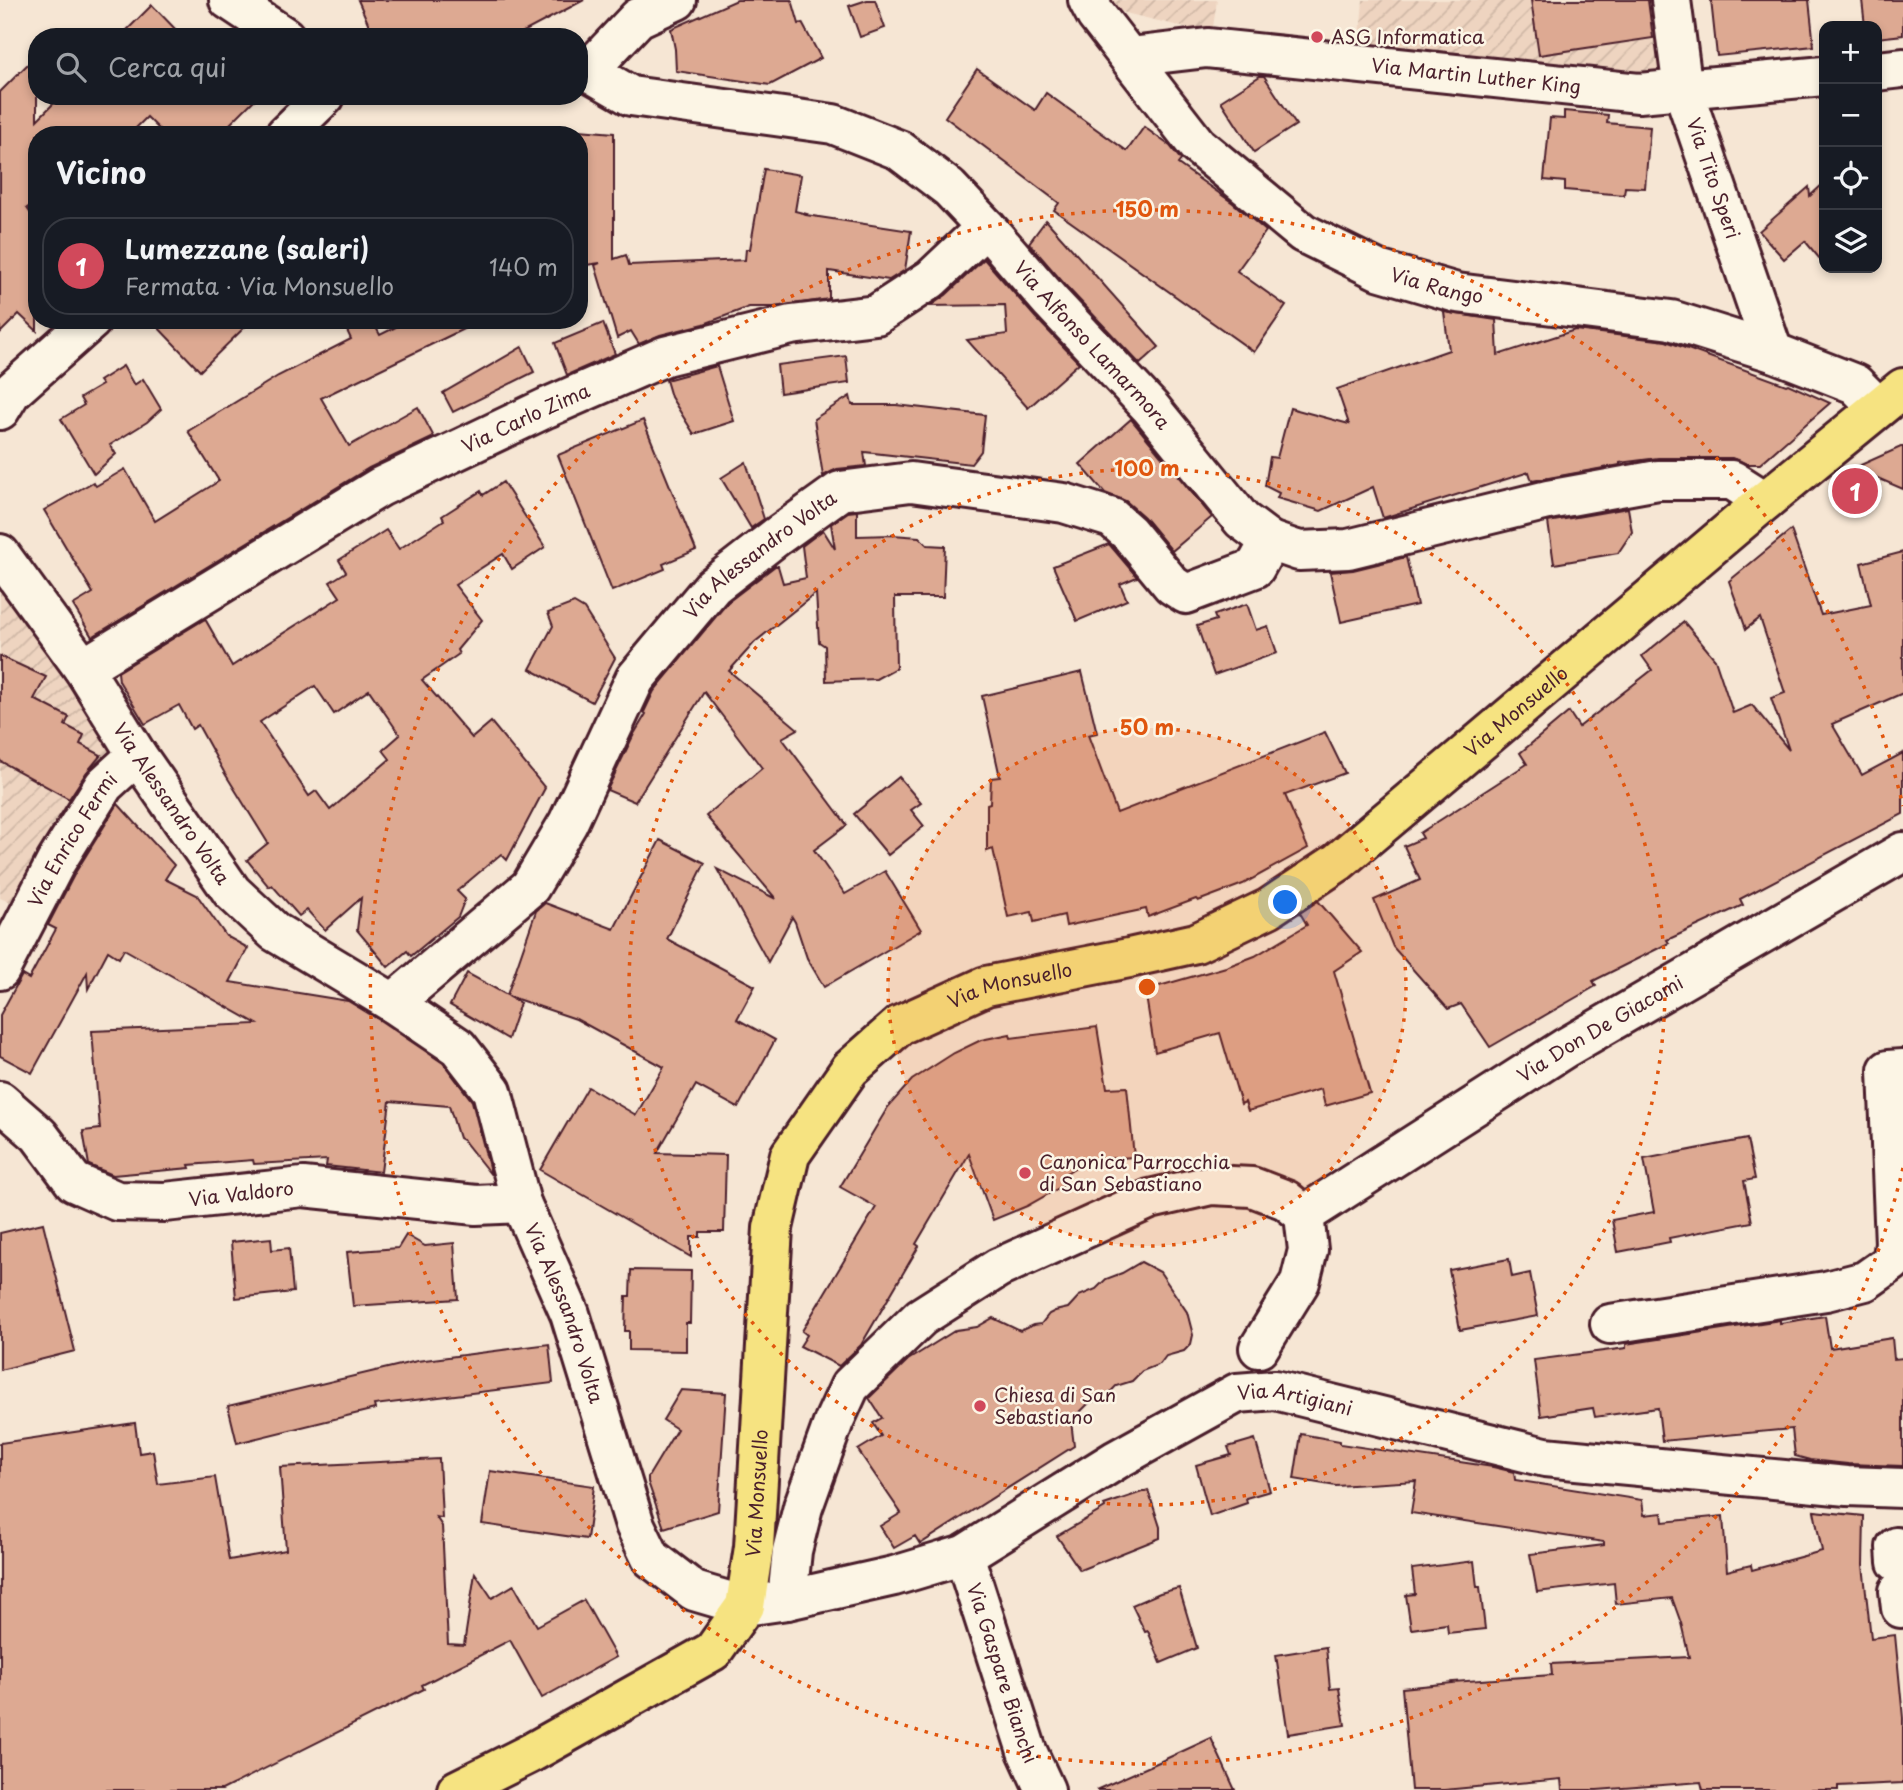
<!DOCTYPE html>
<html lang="it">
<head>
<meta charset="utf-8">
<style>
	:root { --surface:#171b24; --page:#20242c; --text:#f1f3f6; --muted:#9ea1a6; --line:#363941; --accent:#d1495b }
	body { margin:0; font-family:"Playpen Sans",sans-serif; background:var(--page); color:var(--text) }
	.controls { position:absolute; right:21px; top:21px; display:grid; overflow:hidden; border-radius:14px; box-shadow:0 4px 10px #0003 }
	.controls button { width:63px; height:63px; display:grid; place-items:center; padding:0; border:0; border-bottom:2px solid var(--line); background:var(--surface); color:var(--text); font:35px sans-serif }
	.you { position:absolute; left:1286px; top:903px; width:24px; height:24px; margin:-18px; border:5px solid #fff; border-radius:50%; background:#1a73e8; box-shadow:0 0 0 10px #1a73e833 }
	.badge { display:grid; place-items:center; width:46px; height:46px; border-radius:50%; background:var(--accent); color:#fff; font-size:23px; font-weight:700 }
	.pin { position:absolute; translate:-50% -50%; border:4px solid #fff; box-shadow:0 2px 7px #0006 }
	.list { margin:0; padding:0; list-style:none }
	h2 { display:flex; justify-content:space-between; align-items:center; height:91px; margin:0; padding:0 28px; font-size:30px }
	h2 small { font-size:23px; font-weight:400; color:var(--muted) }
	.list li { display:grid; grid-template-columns:46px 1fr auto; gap:21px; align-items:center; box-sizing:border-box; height:98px; margin:0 14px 14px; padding:0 14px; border:2px solid var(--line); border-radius:28px }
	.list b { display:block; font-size:26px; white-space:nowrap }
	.list p { margin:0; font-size:23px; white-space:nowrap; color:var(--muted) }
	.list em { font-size:23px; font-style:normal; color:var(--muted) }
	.icon { flex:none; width:38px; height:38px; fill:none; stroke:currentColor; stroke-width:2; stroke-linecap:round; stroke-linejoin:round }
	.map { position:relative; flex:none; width:1903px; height:1790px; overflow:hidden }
	.search { position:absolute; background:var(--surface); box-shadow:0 4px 10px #0003; left:28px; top:28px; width:560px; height:77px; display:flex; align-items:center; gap:18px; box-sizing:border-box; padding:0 24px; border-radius:28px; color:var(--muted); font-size:26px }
	.panel { position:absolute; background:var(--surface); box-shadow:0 4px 10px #0003; left:28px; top:126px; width:560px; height:203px; border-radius:28px }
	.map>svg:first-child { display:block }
	.industrial { fill:url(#industrial-furrows) }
	.building { fill:#dda992; stroke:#4a1f2b; stroke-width:2; fill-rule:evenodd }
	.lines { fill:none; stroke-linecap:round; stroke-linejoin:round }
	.minor-casing { stroke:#4a1f2b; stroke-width:44 }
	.major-casing { stroke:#4a1f2b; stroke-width:44 }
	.minor { stroke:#fcf5e5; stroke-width:38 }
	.major { stroke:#f6e381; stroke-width:38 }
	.ring { fill:none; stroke:#e0560e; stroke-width:3.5; stroke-dasharray:3.5 7 }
	.poi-dot { fill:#d1495b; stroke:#fcf5e5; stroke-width:2.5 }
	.labels { text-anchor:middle; stroke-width:5; stroke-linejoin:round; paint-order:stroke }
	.poi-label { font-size:19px; fill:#4a1f2b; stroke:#fcf5e5; text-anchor:start }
	.street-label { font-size:19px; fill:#4a1f2b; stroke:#fcf5e5 }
	.centre { fill:#e0560e; stroke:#fcf5e5; stroke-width:3.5 }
	.ring-label { font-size:21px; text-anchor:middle; font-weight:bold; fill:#e0560e; stroke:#fcf5e5; stroke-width:5; stroke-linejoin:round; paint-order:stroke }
</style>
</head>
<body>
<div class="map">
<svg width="1903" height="1790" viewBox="0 0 1903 1790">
	<defs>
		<pattern id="industrial-furrows" width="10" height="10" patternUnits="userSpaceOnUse" patternTransform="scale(1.75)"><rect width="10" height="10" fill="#eed4c0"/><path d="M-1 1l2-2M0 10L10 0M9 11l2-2" fill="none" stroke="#ceb6a5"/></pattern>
	</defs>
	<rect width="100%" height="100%" fill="#f6e6d4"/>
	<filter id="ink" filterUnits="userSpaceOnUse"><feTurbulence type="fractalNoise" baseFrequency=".0143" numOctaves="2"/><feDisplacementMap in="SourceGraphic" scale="14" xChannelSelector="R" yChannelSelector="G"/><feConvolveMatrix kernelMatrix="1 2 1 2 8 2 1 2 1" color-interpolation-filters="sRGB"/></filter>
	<g filter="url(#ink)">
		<g class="industrial">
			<polygon points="1110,0 1217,0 1212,34 1117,11"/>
			<polygon points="1363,0 1658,0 1667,74 1359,49"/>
			<polygon points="0,582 118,754 21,907 0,898"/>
		</g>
		<g class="building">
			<polygon points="358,0 584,0 514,37 374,37"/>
			<polygon points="737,0 792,0 799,24 802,23 821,58 770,85 676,71 675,49 671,29"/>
			<polygon points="867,0 875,0 885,28 860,37 849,6"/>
			<polygon points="1531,0 1648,0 1653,38 1539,55"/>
			<polygon points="1711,0 1809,0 1814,46 1717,56"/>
			<polygon points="1862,0 1903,0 1903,35 1877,38 1877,26 1865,26"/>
			<polygon points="152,5 183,37 120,37"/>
			<polygon points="37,55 37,120 61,96 258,96 219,135 165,135 147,117 129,135 37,135 37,201 27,208 37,223 37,331 19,314 0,333 0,92"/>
			<polygon points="977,69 1035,110 1046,93 1127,151 1144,127 1170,146 1181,160 1178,164 1233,203 1266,231 1237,271 1286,306 1254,352 1054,210 1059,203 945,117"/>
			<polygon points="1260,76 1264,76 1296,125 1254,152 1221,101"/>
			<polygon points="1564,111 1608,115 1607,123 1650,127 1645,188 1625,187 1624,195 1565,190 1565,182 1544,180 1550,118 1564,119"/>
			<polygon points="579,130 614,133 614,259 626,255 629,265 745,260 746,249 750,249 764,169 801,175 795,211 807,214 806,215 911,231 905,270 889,280 829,271 829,299 774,307 749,307 704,324 660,335 639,344 631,331 617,338 595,265 600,263 579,266"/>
			<polygon points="1824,183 1824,264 1805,241 1784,259 1759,231 1809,187 1810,196"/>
			<polygon points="1046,220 1159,347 1140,364 1067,287 1029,243"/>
			<polygon points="984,259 1035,317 1079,363 1028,408 967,340 1007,334 1005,305 930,306 946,295"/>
			<polygon points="1444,312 1496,320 1498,355 1575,330 1666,341 1786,385 1788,384 1830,403 1760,464 1747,464 1732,458 1658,458 1620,463 1620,465 1532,481 1529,472 1383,518 1373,487 1321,511 1277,498 1279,493 1265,486 1270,457 1277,458 1290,408 1349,424 1337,389 1449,350"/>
			<polygon points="151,320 252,320 200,371"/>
			<polygon points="342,320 372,320 380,335 410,320 482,320 321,398 349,446 418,407 434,437 369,468 92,637 73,605 93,593 44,510 93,482 96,486 125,469 155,521 219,481 188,431 278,376 351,339"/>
			<polygon points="603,323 615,354 567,375 555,343"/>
			<polygon points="522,347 534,372 453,412 443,393"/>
			<polygon points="846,356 849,383 780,393 777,365"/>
			<polygon points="123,366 134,385 143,379 161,409 147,422 110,445 116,454 94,474 61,419 84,405 80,398 102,385 99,381"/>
			<polygon points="717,366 734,421 694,434 671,397 666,380"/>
			<polygon points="850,396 852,405 896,405 985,415 981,451 971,464 864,452 866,466 837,469 823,476 814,419"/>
			<polygon points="1131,419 1212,517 1172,551 1144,517 1126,501 1105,493 1080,464"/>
			<polygon points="643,420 696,550 663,564 665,569 612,591 558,455"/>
			<polygon points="1903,446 1903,489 1854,468"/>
			<polygon points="746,462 764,519 751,528 721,478"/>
			<path d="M 503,482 L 545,547 L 512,569 L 503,554 L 455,585 L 482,620 L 457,650 L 459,654 L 422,680 L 472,738 L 491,722 L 545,788 L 507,860 L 501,854 L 457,891 L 465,899 L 458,917 L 411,956 L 407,951 L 388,967 L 357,930 L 361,898 L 325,930 L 307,910 L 299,916 L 272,885 L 269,887 L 247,860 L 268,843 L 224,772 L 198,725 L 192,729 L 179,705 L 145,724 L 119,681 L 118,672 L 205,619 L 232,666 L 340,597 L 330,582 L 346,572 L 339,560 L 386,530 L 399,549 L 444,520 L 442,516 L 481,491 L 483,495 ZM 315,686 L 334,714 L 369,690 L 400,735 L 383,750 L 390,759 L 330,810 L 316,791 L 309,796 L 260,722 Z"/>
			<polygon points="1628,508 1632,532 1618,553 1554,564 1548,522"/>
			<polygon points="857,511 857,536 893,535 919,537 927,545 945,546 943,597 895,597 896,668 876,679 826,681 825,646 819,642 816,593 755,642 729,671 798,729 782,738 847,825 814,850 845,894 885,871 921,930 824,987 807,958 795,922 792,917 768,962 717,869 776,899 706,816 762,768 704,692 635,802 607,790 634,734 646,714 644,712 654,691 728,602 775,566 778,566 783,583 806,578 802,546 823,530 835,549 831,524 848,512"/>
			<polygon points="1791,530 1821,615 1871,605 1861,563 1903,552 1903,693 1832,724 1862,775 1903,753 1903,814 1740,899 1743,905 1667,940 1669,943 1593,981 1596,986 1490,1047 1461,1004 1448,1009 1393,947 1374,900 1420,880 1404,846 1423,838 1420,833 1527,764 1520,753 1569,712 1579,727 1652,670 1642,656 1684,622 1715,659 1733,713 1752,705 1789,750 1771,698 1785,693 1760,618 1746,629 1729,581"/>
			<polygon points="1109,544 1137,577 1120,584 1127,600 1077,621 1053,566"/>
			<polygon points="1406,557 1417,605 1341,622 1330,572 1353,570"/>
			<polygon points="574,603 584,609 615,658 592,702 530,669 553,626 548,613"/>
			<polygon points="1247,604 1256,630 1268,626 1277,653 1214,675 1197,626 1216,620 1214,615"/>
			<polygon points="0,656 46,677 34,699 69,717 65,725 84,735 80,744 101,755 86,773 69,799 0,761"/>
			<polygon points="1082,672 1097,733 1088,735 1117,813 1325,732 1345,773 1285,795 1308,848 1243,884 1198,901 1196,899 1148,917 1146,909 1066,926 1064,915 1034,922 1032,912 1008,917 993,849 987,851 987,804 990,803 991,778 1000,777 982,696"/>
			<polygon points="899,777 921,803 911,810 924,826 888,855 854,814"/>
			<polygon points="118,804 174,865 165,879 197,895 226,936 248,948 230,982 348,1001 381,1021 443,1063 472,1101 491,1175 464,1141 459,1138 449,1106 390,1101 381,1172 326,1166 327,1160 254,1164 253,1160 189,1165 190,1168 113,1175 89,1165 83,1131 100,1129 92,1031 257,1024 124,949 119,958 108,951 88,989 87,973 32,1073 0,1056 0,1015 22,975 29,979 56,929 48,925 75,873"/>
			<polygon points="660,840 705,863 667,939 755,986 737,1019 775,1040 738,1108 696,1085 657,1153 726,1155 724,1232 700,1232 700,1237 691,1237 691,1257 540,1170 588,1087 636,1115 664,1067 576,1019 508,996 520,1003 508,1039 450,1005 467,973 507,995 536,911 545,903 614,929"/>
			<polygon points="1318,901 1362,952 1334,971 1370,1093 1325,1106 1321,1089 1248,1111 1245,1102 1241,1104 1220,1033 1155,1052 1145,990 1226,967 1255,956 1307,925 1300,913"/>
			<polygon points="1097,1027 1107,1088 1127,1087 1134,1157 1087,1160 1060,1177 1064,1185 1027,1206 993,1220 969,1154 916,1244 919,1246 861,1345 839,1366 800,1346 807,1335 802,1331 876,1207 840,1187 888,1107 912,1080 954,1053 981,1040 1010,1034 1011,1038"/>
			<polygon points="1747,1139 1755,1179 1744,1181 1752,1222 1669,1238 1670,1242 1618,1252 1612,1220 1654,1212 1644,1159"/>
			<polygon points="43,1223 75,1351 0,1370 0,1233"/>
			<polygon points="406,1235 425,1246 454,1243 458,1299 353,1306 347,1252 398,1248"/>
			<polygon points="271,1238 272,1250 289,1248 293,1292 236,1298 231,1242"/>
			<polygon points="1509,1259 1512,1277 1530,1273 1538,1316 1460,1330 1449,1270"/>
			<polygon points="1141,1262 1160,1272 1187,1312 1193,1335 1191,1344 1184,1351 1166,1356 1160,1364 1142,1371 1132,1381 1116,1386 1104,1399 1090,1402 1071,1421 1074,1446 920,1544 915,1536 894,1548 880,1526 901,1513 858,1450 881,1436 873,1423 882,1418 869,1398 908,1360 956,1330 977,1327 993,1318 1020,1331 1033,1325 1041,1324 1049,1314 1055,1311 1068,1308 1079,1296 1096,1289 1106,1279 1122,1273"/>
			<polygon points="631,1270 691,1271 690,1323 686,1323 686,1351 629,1350 629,1331 625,1331 626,1296 630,1296"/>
			<polygon points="1825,1316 1830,1348 1892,1338 1894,1359 1903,1358 1903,1466 1848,1464 1810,1460 1795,1456 1792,1429 1662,1441 1658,1408 1595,1417 1593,1408 1541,1416 1534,1360 1626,1348 1626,1344 1780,1320 1780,1323"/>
			<polygon points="549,1344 553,1383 374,1405 375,1409 237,1443 228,1406 417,1361"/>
			<polygon points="681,1390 726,1393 718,1511 664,1528 648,1482 648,1477 677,1429 663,1420"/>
			<polygon points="135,1423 139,1453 153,1451 158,1484 215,1477 229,1560 286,1550 280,1467 439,1459 442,1518 436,1517 442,1526 448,1644 464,1645 475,1573 492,1598 514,1585 537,1626 584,1600 616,1657 542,1698 510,1640 422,1685 424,1689 222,1790 0,1790 0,1443"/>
			<polygon points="1301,1434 1340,1441 1340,1444 1493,1467 1514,1472 1515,1480 1642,1500 1644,1515 1662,1513 1663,1522 1723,1516 1727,1571 1751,1565 1752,1570 1822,1551 1814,1511 1864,1516 1863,1565 1871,1638 1895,1635 1903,1718 1903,1783 1838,1786 1838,1790 1703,1790 1701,1782 1597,1790 1562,1790 1561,1779 1444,1790 1411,1790 1402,1688 1453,1683 1452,1682 1552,1675 1551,1664 1689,1657 1681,1623 1672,1598 1616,1604 1614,1583 1537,1592 1530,1554 1604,1545 1604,1542 1411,1513 1416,1481 1336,1486 1294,1479"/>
			<polygon points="1255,1439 1270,1491 1246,1498 1247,1503 1210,1516 1196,1465 1231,1455 1228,1447"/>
			<polygon points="490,1471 594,1486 587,1539 482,1524"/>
			<polygon points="1148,1490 1160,1527 1160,1538 1080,1570 1057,1536 1105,1508 1104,1505"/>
			<polygon points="1474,1561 1477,1587 1480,1587 1485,1629 1448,1633 1447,1624 1411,1629 1406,1595 1415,1594 1412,1569"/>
			<polygon points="1179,1588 1197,1648 1161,1663 1148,1631 1145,1632 1132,1605 1160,1593"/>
			<polygon points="1326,1647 1330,1689 1339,1688 1345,1725 1288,1734 1276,1655"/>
			<polygon points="1211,1738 1235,1790 1096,1790 1159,1762"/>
		</g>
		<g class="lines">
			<g class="minor-casing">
				<g id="minor">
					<polyline points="229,0 285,37"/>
					<path id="s1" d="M 1088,0 L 1096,15 L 1197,145 L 1303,233 L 1378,270 L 1457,293 L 1671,320 L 1773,352 L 1855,384 L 1878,407"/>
					<path id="s2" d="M 1671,0 L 1683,90 L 1773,352"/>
					<path id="s3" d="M 1130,57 L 1207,48 L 1639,93 L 1824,76"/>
					<polyline points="588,71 638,18 677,0"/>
					<polyline points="1877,71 1903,68"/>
					<path id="s4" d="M 579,72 L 588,71 L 631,96 L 833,124 L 899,150 L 949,188 L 986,227 L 1051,302 L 1151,408 L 1242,520 L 1270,541 L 1299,551 L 1348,549 L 1548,500 L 1658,480 L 1732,480 L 1765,501"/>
					<polyline points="285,135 325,96"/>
					<polyline points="0,410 11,392 92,320"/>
					<path id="s5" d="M 0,554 L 83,668 L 137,755 L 232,892 L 275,932 L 393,1003 L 458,1047 L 492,1091 L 521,1203 L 570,1314 L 635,1525 L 651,1558 L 694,1591 L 745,1606 L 787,1600 L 894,1576 L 964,1555 L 1116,1460 L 1237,1393 L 1275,1390 L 1545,1457 L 1847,1486 L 1903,1488"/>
					<path id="s6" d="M 83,668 L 380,487 L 546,408 L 665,356 L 791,325 L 876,315 L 931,279 L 986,227"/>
					<path id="s7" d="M 0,970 L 56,862 L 104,785 L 137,755"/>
					<path id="s8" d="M 393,1003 L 530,887 L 568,823 L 635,679 L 713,586 L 776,537 L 840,491 L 911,482 L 1064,503 L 1112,518 L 1129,533 L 1172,585 L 1186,594 L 1255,568 L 1270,541"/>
					<path id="s9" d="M 0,1101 L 39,1135 L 74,1182 L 117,1201 L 165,1202 L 303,1187 L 476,1205 L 521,1203"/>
					<path id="s10" d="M 1304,1215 L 1565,1048 L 1903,852"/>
					<polyline points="1610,1324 1826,1291 1865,1281 1892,1262 1895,1244 1888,1070 1903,1069"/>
					<polyline points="1896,1547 1897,1562"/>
					<path id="s11" d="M 964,1555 L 1027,1751 L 1045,1790"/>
					<polyline points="1899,1591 1901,1608"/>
					<polyline points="787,1600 792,1551 803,1507 834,1421 850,1386 921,1317 998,1268 1150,1199 1211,1185 1252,1187 1286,1200 1304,1215 1308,1250 1300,1282 1259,1348"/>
				</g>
			</g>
			<g class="major-casing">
				<g id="major">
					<path id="s12" d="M 457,1790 L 529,1754 L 713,1651 L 745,1606 L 754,1547 L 773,1228 L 790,1155 L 850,1069 L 900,1025 L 986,986 L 1129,958 L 1196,943 L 1269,908 L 1338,862 L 1765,501 L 1903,388"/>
				</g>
			</g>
			<use href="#minor" class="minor"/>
			<use href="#major" class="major"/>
		</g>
	</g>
	<circle cx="1147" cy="987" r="259" fill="#e0560e" fill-opacity=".12"/>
	<g class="ring">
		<circle cx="1147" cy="987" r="259"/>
		<circle cx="1147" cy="987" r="518"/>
		<path d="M1903 1168A777 777 0 1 1 1903 806"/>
	</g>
	<g class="poi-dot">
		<circle cx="1317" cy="37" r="7"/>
		<circle cx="1025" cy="1173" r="7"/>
		<circle cx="980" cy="1406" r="7"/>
	</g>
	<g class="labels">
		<g class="poi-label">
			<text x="1331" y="44">ASG Informatica</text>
			<text x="1039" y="1169">Canonica Parrocchia<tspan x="1039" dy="22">di San Sebastiano</tspan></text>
			<text x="994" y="1402">Chiesa di San<tspan x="994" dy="22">Sebastiano</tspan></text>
		</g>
		<g class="street-label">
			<text dy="7" stroke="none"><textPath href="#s3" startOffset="348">Via Martin Luther King</textPath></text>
			<text dy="7" stroke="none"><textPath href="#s2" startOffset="184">Via Tito Speri</textPath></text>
			<text dy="7" stroke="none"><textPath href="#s1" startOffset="464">Via Rango</textPath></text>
			<text dy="7" stroke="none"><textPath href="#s4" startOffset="609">Via Alfonso Lamarmora</textPath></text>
			<text dy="7" stroke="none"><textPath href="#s6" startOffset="509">Via Carlo Zima</textPath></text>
			<text dy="7" stroke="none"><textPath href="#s8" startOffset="590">Via Alessandro Volta</textPath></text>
			<text dy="7" stroke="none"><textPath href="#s12" startOffset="1678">Via Monsuello</textPath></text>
			<text dy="7" stroke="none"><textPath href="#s5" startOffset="303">Via Alessandro Volta</textPath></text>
			<text dy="7" stroke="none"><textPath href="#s7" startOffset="149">Via Enrico Fermi</textPath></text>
			<text dy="7" stroke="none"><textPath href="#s12" startOffset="1090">Via Monsuello</textPath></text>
			<text dy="7" stroke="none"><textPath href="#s10" startOffset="350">Via Don De Giacomi</textPath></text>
			<text dy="7" stroke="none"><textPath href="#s9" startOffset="282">Via Valdoro</textPath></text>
			<text dy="7" stroke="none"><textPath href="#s5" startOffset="975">Via Alessandro Volta</textPath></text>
			<text dy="7" stroke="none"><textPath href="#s5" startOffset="1944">Via Artigiani</textPath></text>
			<text dy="7" stroke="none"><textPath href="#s12" startOffset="460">Via Monsuello</textPath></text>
			<text dy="7" stroke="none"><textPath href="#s11" startOffset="124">Via Gaspare Bianchi</textPath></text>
		</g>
	</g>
	<circle cx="1147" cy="987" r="10" class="centre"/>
	<g class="ring-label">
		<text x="1147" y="217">150 m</text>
		<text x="1147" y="476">100 m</text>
		<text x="1147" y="735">50 m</text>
	</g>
</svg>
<div class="controls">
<button>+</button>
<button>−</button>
<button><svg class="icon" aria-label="locate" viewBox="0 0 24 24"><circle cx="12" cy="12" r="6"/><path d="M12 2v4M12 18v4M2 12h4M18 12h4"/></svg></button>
<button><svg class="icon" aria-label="layers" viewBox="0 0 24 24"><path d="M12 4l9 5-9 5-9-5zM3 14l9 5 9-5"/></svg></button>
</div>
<div class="you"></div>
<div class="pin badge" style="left:1855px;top:491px">1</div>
<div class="search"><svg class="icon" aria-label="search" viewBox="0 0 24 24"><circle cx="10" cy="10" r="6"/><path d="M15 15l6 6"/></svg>Cerca qui</div>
<section class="panel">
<h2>Vicino<small></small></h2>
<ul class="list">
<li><span class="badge">1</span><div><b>Lumezzane (saleri)</b><p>Fermata · Via Monsuello</p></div><em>140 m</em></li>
</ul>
</section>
</div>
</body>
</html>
